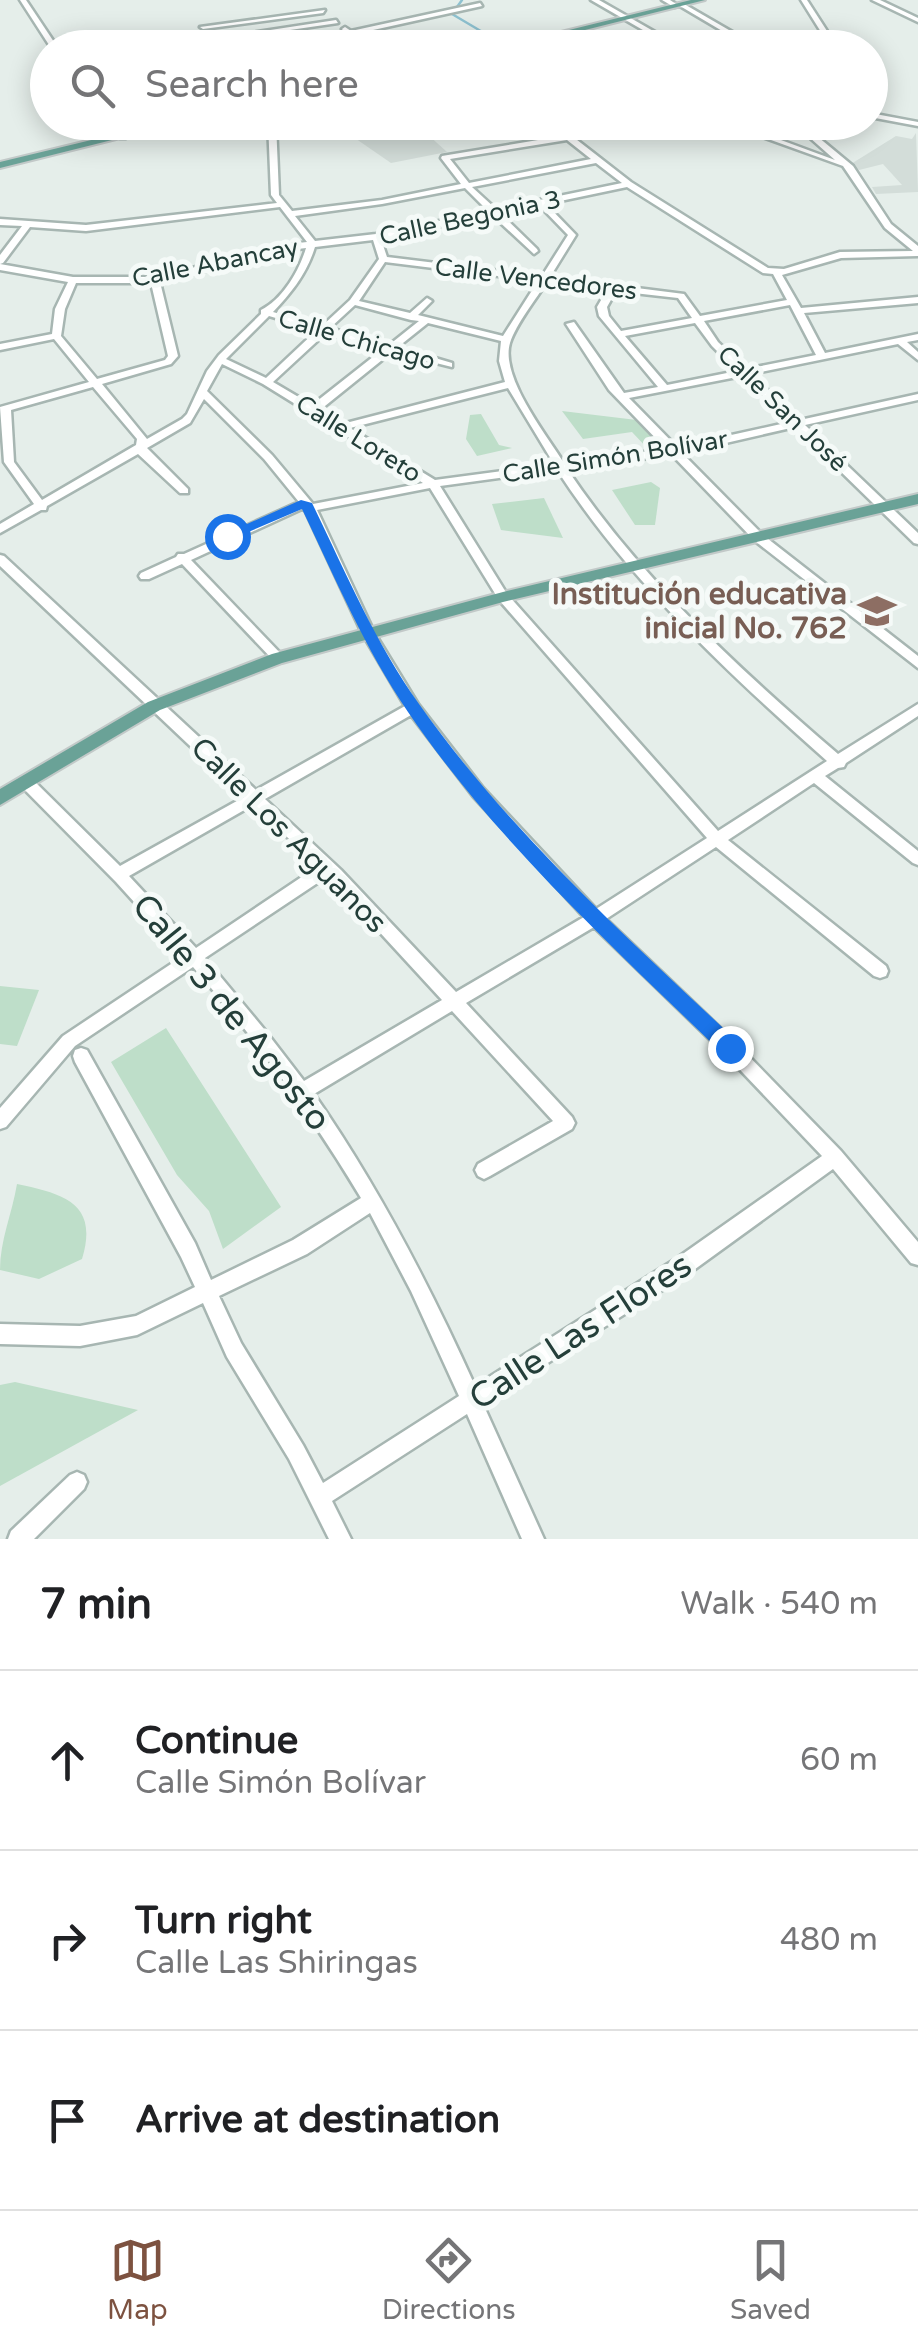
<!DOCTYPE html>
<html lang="en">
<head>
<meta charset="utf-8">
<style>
	:root { --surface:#fff; --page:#f2f2f2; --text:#202124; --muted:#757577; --line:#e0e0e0; --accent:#7d5240 }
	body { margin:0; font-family:"Varela Round",sans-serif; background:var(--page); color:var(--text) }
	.stop { position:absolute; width:30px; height:30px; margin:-22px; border:8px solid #1a73e8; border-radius:50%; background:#fff }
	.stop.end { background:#1a73e8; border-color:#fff; box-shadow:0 2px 10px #0008 }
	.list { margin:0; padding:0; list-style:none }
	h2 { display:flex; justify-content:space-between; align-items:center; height:130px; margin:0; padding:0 40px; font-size:42px }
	h2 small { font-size:32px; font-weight:400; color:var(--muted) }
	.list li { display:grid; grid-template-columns:65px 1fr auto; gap:30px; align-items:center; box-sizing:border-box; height:180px; padding:0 40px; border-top:2px solid var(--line) }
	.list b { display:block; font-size:38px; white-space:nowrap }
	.list p { margin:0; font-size:32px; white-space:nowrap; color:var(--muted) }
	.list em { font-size:32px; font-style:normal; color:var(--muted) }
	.icon { flex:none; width:55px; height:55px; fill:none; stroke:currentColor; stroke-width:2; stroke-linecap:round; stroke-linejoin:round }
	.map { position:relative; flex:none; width:918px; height:1539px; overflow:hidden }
	.search { position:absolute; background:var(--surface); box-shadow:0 5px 25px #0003; left:30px; right:30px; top:30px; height:110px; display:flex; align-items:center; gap:25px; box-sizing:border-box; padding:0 35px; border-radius:55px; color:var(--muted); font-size:38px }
	.sheet { height:670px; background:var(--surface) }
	nav { display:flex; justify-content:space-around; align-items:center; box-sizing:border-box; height:140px; border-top:2px solid var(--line); background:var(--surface); font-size:28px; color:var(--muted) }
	nav a { display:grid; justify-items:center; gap:5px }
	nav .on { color:var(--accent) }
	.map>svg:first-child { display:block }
	.built { fill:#d3ddd9 }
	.green { fill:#bedec9 }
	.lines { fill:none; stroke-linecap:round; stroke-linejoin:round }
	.stream { stroke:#8ec2d1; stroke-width:2.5 }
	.minor-casing { stroke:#a7b6b2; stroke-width:5 }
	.major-casing { stroke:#c2c9c8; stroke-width:4 }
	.minor { fill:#fff; fill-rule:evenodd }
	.major { fill:#6aa297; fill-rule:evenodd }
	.route { fill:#1a73e8 }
	.labels { text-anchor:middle; stroke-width:10; stroke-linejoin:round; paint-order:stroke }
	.far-street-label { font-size:25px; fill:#243f3a; stroke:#f5faf8 }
	.education-label { font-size:30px; font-weight:bold; fill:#785e54; stroke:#f5faf8; text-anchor:end }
	.street-label { font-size:30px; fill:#243f3a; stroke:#f5faf8 }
	.near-street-label { font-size:35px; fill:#243f3a; stroke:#f5faf8 }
</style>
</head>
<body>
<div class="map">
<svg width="918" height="1539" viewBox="0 0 918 1539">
	<rect width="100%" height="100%" fill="#e5eeea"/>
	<g class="built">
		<polygon points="333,123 415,123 447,152 391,163"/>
		<polygon points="916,133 918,192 876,194 872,187 902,185 883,164 859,170 851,164 896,136 912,139"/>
	</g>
	<g class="green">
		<polygon points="562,411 645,421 661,443 649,450 632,432 583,439"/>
		<polygon points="481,414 499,445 512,448 477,456 466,439 470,415"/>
		<polygon points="651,482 660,488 655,525 635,525 612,490"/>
		<polygon points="544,498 563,538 501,530 492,504"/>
		<polygon points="0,986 39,990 17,1046 0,1044"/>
		<polygon points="166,1028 281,1207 223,1249 209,1211 177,1175 111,1062"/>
		<path d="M 17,1184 C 64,1194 99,1203 82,1259 L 39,1279 L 0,1270 C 0,1240 12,1214 17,1184 Z"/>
		<polygon points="15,1382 138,1410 0,1486 0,1385"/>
	</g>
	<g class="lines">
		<polyline class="stream" points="462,0 452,14 501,43"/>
		<g class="minor-casing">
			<g id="minor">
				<polygon points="20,0 26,0 58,48 51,48"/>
				<polygon points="591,0 599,0 683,48 674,48"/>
				<polygon points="662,0 670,0 679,6 674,7"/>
				<polygon points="801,0 807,0 838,48 831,48"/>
				<polygon points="872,0 880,0 918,18 918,22"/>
				<polygon points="480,3 482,6 355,34 371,48 363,48 348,35 264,48 244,48 344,32 342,29 345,27 351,31"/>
				<polygon points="680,4 684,4 760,48 751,48 680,6"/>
				<polygon points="325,10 323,13 203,29 200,27"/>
				<polygon points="336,20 338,23 221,40 218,38"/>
				<polygon points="870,113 918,122 918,126 870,117"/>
				<polygon points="109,122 116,122 127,136 126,138 120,138"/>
				<path d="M 268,122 L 276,122 L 279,195 L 292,211 L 382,200 L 461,184 L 441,158 L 442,156 L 562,136 L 546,122 L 554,122 L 631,182 L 768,268 L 784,269 L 840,252 L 913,251 L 885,228 L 843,166 L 721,122 L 732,122 L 835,160 L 792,122 L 800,122 L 853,166 L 891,224 L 918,246 L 918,256 L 841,258 L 782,275 L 801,308 L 918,297 L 918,303 L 804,313 L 825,353 L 918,334 L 918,340 L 907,342 L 918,352 L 918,360 L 898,344 L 751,374 L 800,420 L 918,394 L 918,400 L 805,425 L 918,533 L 918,544 L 914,543 L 795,427 L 682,453 L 763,535 L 918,656 L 918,668 L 755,541 L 672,455 L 567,469 C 641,579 738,668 838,754 L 918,704 L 918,716 L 846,763 L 844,767 L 838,768 L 825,776 L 918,851 L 918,865 L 913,863 L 814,783 L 728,840 L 886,966 L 888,971 L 886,976 L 880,978 L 874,976 L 716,847 L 606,919 L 736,1043 L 841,1151 L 918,1242 L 918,1265 L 911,1263 L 833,1169 L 691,1272 L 483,1404 L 544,1539 L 522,1539 L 467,1414 L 332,1501 L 351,1539 L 329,1539 L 289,1459 L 227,1357 L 203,1303 L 137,1335 L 80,1346 L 0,1344 L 0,1324 L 80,1326 L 136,1316 L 195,1287 L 181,1257 L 75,1062 L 73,1056 L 75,1050 L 81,1048 L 87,1050 L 195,1243 L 211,1280 L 293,1240 L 361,1198 C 312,1116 256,1039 193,967 L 75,1046 L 6,1127 L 0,1129 L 0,1108 L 63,1036 L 183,956 L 116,882 L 21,786 L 19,782 L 21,778 L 31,778 L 120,866 L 244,797 L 0,566 L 0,555 L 4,556 L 256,790 L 405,706 L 362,633 L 304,508 L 191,560 L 282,655 L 284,658 L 282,661 L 274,661 L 182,564 L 149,579 L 141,579 L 139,576 L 141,573 L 176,557 L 178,554 L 184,554 L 299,502 L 264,459 L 204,399 L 190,423 L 147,448 L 188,489 L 188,493 L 180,493 L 138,454 L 47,506 L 46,510 L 41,510 L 0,533 L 0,524 L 34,504 L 4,462 L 0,407 L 89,382 L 54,339 L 0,350 L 0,344 L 52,334 L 55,309 L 68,282 L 0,270 L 0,264 L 73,277 L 155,277 L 290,244 L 307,242 L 280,207 L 86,231 L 30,227 L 3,263 L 0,264 L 0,255 L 22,226 L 0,225 L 0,219 L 86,225 L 277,203 L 271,195 ZM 567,140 L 591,159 L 469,183 L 450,159 ZM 596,163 L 622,183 L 496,209 L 472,187 ZM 627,187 L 763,273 L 773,274 L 787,300 L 700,316 L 684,294 L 550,277 L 576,235 L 546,204 ZM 465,188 L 488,211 L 376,234 L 315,241 L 295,216 L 382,204 ZM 539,205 L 568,235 L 542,276 L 387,257 L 381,239 L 492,215 L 534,254 L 538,251 L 537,249 L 500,213 ZM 373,240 L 379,259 L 350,300 L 322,326 L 273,312 C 292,292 307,273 315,247 ZM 306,248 C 299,271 283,299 261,310 L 261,314 L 219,355 L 207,371 L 187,414 L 182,419 L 147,439 L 102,384 L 171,364 L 178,356 L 160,282 L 290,250 ZM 385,262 L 538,281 L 503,336 L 418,315 L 432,301 L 427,298 L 410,313 L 359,301 ZM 547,282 L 607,290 L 597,307 L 599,316 L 658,387 L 624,393 L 574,322 L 566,324 L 609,390 L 666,449 L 564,463 C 546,434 500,377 510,343 C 516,324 536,299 547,282 ZM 76,283 L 151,283 L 168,356 L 165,360 L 97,379 L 61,336 L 65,309 ZM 616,291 L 678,298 L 692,318 L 621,331 L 609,316 L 607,307 ZM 355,305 L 411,320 L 419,321 L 389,345 L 330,328 ZM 790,305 L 816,355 L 746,369 L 718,342 L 704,321 ZM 269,316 L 317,330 L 266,378 L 226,359 ZM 428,323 L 501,341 L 499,361 L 505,382 L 342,424 L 320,410 L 392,352 L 452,367 L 452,363 L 398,347 ZM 695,323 L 712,346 L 737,371 L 667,385 L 625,336 ZM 326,333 L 383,349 L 312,405 L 273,382 ZM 222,364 L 263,384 L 423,483 L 313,504 L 272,455 L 207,391 ZM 742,376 L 790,422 L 677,447 L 629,398 ZM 93,387 L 137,439 L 136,445 L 42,500 L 14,462 L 11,410 ZM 508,388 L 554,464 L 435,480 L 350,428 ZM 557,470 C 630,582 728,673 827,761 L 718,831 L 507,594 L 440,486 ZM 430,488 L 499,600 L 707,838 L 596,909 L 483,788 L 418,704 L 374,632 L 317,510 ZM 411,715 L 473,796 L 584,917 L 456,992 L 341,870 L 265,799 ZM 253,805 L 318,866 L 196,948 L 129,876 ZM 328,876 L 442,1000 L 304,1081 L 264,1029 L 205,958 ZM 594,927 L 724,1053 L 822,1156 L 677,1258 L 475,1386 C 429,1284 378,1186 314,1094 L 452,1011 L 553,1121 L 478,1164 L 475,1170 L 478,1176 L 484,1179 L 490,1176 L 572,1129 L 575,1123 L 572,1117 L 466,1003 ZM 370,1213 L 411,1291 L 459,1396 L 323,1483 L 303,1445 L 241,1343 L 219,1296 L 307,1254 Z"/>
				<polygon points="77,1472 84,1475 87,1482 84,1489 34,1539 8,1539 11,1531 70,1475"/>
			</g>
		</g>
		<g class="major-casing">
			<g id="major">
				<polygon points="691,0 705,0 513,48 496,48"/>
				<polygon points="166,122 184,122 0,168 0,162"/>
				<polygon points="918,494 918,504 503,602 282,663 160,710 0,805 0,789 148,702 272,654 503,592"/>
			</g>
		</g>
		<use href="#minor" class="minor"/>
		<use href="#major" class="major"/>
	</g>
	<path class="route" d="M 301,500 L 312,503 C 345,571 375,642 419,704 C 508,830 625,936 737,1041 L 737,1054 L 723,1054 C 613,947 495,840 408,712 C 365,649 335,578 302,509 L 232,539 L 220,536 Z"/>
	<defs>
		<g id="school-bare" transform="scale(3)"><path d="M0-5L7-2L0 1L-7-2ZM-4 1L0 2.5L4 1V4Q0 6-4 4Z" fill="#8d6e63" stroke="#f5faf8" stroke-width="2.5" paint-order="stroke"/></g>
	</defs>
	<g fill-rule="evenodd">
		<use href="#school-bare" x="877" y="611"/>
	</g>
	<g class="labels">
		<g class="far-street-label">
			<text transform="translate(470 217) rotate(-12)" y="9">Calle Begonia 3</text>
			<text transform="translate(215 262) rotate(-11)" y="9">Calle Abancay</text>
			<text transform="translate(536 278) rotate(7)" y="9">Calle Vencedores</text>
			<text transform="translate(357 339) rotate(16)" y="9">Calle Chicago</text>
			<text transform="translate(783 408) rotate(44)" y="9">Calle San José</text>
			<text transform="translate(359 438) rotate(32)" y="9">Calle Loreto</text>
			<text transform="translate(615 456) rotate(-9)" y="9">Calle Simón Bolívar</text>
		</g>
		<g class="education-label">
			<text x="847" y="604">Institución educativa<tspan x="847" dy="34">inicial No. 762</tspan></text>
		</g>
		<g class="street-label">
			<text transform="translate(289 835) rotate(45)" y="10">Calle Los Aguanos</text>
		</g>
		<g class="near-street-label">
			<text transform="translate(232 1012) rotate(51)" y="12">Calle 3 de Agosto</text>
			<text transform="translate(580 1331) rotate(-33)" y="12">Calle Las Flores</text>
		</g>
	</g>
</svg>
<div class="stop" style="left:227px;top:536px"></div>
<div class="stop end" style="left:730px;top:1048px"></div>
<div class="search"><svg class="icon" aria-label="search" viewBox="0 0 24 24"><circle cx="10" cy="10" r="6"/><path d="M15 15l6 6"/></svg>Search here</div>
</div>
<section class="sheet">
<h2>7 min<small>Walk · 540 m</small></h2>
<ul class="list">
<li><svg class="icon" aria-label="ahead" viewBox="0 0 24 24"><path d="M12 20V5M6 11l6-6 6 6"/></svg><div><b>Continue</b><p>Calle Simón Bolívar</p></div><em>60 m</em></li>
<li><svg class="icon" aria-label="right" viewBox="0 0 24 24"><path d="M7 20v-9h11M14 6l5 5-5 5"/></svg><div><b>Turn right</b><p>Calle Las Shiringas</p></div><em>480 m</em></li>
<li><svg class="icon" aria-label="arrive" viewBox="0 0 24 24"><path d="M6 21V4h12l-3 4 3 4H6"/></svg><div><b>Arrive at destination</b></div></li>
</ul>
</section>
<nav>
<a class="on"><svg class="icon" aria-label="map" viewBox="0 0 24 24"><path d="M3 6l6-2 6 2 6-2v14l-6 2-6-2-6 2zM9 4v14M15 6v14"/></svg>Map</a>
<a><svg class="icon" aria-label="directions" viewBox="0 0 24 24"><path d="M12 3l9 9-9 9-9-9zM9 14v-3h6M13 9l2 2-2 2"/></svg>Directions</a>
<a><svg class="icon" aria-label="saved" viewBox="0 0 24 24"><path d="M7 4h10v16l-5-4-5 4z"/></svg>Saved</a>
</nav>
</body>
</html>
